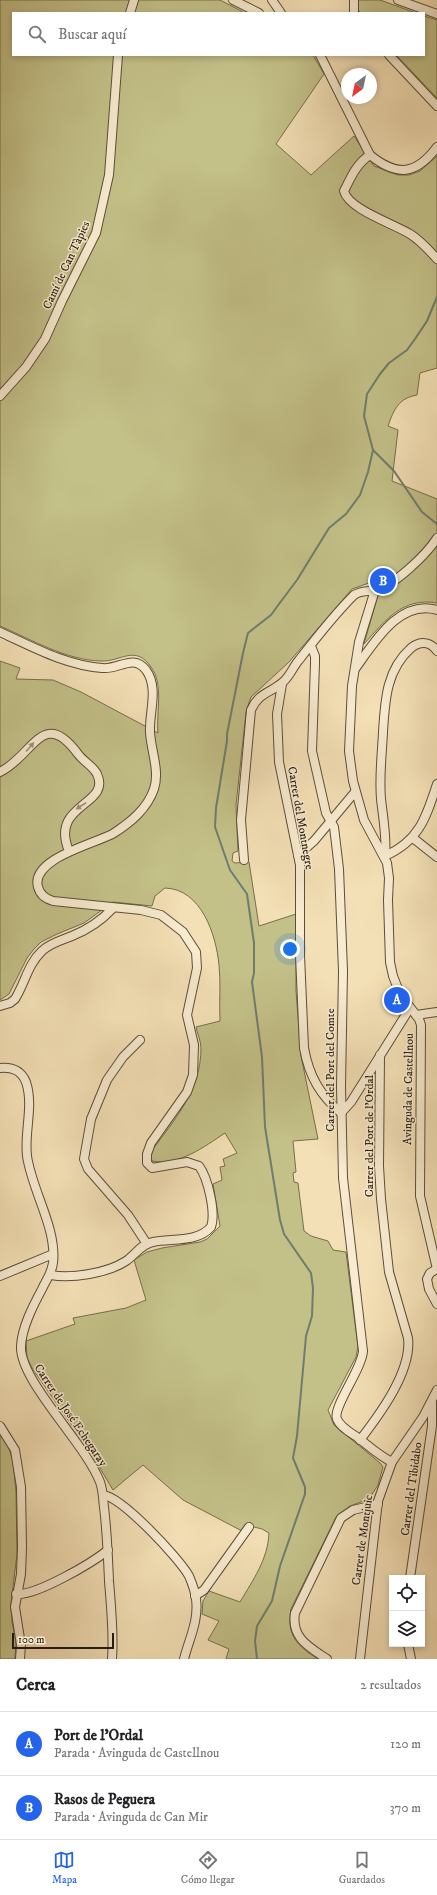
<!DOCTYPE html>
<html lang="es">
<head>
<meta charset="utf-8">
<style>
	:root { --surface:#fff; --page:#f2f2f2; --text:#202124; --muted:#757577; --line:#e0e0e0; --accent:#2563eb }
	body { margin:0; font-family:"IM FELL DW Pica",serif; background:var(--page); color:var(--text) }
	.controls { position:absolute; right:12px; bottom:12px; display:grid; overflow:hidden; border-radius:0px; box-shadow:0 2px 6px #0003 }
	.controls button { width:36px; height:36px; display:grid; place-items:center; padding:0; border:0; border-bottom:1px solid var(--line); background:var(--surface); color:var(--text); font:20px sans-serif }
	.compass { position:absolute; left:341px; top:68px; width:36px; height:36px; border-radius:50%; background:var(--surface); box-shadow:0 2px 6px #0003; rotate:213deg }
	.scale { position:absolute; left:12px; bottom:10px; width:102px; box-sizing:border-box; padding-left:4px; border:2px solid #281d0e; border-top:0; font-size:11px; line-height:14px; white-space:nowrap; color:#281d0e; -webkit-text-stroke:3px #f8ebd0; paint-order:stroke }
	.you { position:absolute; left:290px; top:949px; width:14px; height:14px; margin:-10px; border:3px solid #fff; border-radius:50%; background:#1a73e8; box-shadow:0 0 0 6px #1a73e833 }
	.badge { display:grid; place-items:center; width:26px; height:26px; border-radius:50%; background:var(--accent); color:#fff; font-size:13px; font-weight:700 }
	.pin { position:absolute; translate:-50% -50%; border:2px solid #fff; box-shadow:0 1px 4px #0006 }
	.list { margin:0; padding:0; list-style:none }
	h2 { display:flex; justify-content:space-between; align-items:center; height:52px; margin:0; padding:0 16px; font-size:17px }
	h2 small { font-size:13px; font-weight:400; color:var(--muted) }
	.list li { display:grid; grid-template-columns:26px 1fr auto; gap:12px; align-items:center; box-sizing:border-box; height:64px; padding:0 16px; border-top:1px solid var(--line) }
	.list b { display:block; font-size:15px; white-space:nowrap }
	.list p { margin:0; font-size:13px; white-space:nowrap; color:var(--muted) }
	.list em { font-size:13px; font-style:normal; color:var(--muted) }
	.icon { flex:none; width:22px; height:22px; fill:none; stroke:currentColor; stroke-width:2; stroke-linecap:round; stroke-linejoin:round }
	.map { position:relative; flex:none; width:437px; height:1659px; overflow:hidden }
	.search { position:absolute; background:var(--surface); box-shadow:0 2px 6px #0003; left:12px; right:12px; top:12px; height:44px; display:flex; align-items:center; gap:10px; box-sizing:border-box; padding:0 14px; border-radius:0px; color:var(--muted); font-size:15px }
	.sheet { height:180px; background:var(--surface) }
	nav { display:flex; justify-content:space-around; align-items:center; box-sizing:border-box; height:56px; border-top:1px solid var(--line); background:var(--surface); font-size:11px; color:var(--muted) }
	nav a { display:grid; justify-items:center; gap:2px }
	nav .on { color:var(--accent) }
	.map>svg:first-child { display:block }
	.green { fill:#c3c088; stroke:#766e4b }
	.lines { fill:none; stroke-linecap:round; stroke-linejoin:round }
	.stream { stroke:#6e7d6f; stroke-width:2 }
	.minor-casing { stroke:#5b4e38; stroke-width:10 }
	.minor { stroke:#f8ebd0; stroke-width:8 }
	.oneway { fill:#9a8e79 }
	.labels { text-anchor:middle; stroke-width:3; stroke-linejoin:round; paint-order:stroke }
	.street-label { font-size:12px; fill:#281d0e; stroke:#f8ebd0 }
</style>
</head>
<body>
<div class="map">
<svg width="437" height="1659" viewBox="0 0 437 1659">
	<rect width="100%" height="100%" fill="#f4e0b6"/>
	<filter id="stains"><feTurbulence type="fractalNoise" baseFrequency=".005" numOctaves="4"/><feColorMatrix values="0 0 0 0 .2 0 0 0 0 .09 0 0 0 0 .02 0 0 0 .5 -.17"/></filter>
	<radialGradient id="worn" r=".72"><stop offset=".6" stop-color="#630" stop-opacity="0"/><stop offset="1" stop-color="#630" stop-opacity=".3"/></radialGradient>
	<g class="green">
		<path d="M 0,0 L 220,0 L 245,13 L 13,13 L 13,55 L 313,55 L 324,74 L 276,144 L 311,175 L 354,136 L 374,166 L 398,175 L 409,175 L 420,171 L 437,156 L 437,368 L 420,373 L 417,395 C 399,398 394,409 388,426 L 398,430 L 392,481 L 437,499 L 437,603 C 402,597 385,621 364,644 L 383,578 L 352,589 L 289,662 L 251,697 L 246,712 L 236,805 L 238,851 L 233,853 L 232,861 L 235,863 L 249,862 L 259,926 L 296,914 L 296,991 L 301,1056 L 318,1139 L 293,1141 L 296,1172 L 293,1173 L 294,1182 L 298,1183 L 304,1231 L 311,1236 L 328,1241 L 333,1250 L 346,1252 L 358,1347 L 356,1357 L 328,1410 L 334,1425 L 380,1463 L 383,1467 L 378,1485 L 369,1499 L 350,1506 L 336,1517 L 291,1609 C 286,1635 297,1646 318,1659 L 226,1659 L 229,1649 L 208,1640 L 219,1621 L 202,1614 L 203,1601 L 209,1591 L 240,1602 C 253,1580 268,1559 269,1533 L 262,1529 L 246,1525 L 242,1531 L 183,1500 L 143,1465 L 113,1490 L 91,1453 L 32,1368 L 27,1358 L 26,1341 L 75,1324 L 73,1318 L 126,1308 L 146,1300 L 134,1260 L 147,1252 L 162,1248 L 200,1242 L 207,1239 L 220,1226 L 213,1184 L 222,1180 L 220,1167 L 225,1166 L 223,1159 L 237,1153 L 225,1133 C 204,1147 179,1166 152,1161 L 151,1156 L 153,1149 C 176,1118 201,1089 201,1048 C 201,1041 197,1033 196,1027 L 220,1021 C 219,1002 221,983 219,965 C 216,934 201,889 165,888 L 155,896 L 152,906 L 113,902 L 84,923 L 57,934 L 41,942 L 34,949 L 27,958 L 9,994 L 0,1000 L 0,661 L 20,668 L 16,679 L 53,680 L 81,692 L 158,733 C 156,712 164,684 151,667 C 135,644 121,662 101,661 C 66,660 32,640 0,626 Z"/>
		<polygon points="358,0 380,0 416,13 360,13 357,7"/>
		<polygon points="424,16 437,20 437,98 396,55 424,55"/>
		<polygon points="0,1433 8,1445 13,1461 16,1492 17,1554 11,1603 12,1622 16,1642 15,1659 0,1659"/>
	</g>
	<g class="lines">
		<g class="stream">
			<polyline points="373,450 394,471 422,512 437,524"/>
			<polyline points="257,1659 255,1641 257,1626 272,1601 280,1566 305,1494 305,1487 293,1458 297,1436 306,1336 312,1316 313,1288 311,1273 284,1234 280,1220 265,1127 262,1057 252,982 254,973 254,943 247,894 230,870 215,827 216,808 227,741 227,734 243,653 248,633 271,615 279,604 297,580 329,528 346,514 360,495 368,472 373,450 364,416 367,394 380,374 389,363 407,350 415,339 427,321 437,297"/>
		</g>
		<g class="minor-casing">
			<g id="minor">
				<polyline points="233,0 259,13"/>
				<polyline points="272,0 281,13"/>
				<polyline points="354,0 354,13"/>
				<polyline points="398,0 437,14"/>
				<polyline points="130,13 134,0"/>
				<path d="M 320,55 L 370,155 C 397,177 416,175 437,147"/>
				<polyline points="389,55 437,106"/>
				<path d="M 370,155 C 357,163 351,177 344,191 C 348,209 394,224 410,234 C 420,240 429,250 437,259"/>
				<polyline points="0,396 26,367 45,339 62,301 96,233 109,175 118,55"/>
				<polyline points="375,590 359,642 352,686 349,751 353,781 364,820 387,863 389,878 388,900 390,962 393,976 400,994 419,1019 421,1025 420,1196 437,1269"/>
				<path d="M 0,632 C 33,647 65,665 102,668 C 119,670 133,653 146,670 C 159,688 149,712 150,732 C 151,751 160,771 154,789 C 147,809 131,822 114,833 C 98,843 30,858 38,887 C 40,895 46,899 53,901 L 141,910 L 161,915 L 183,932 L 196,952 L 197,968 L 187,1015 L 194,1045 L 193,1075 L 187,1092 L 151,1143 L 147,1154 L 147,1163 L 152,1168 L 187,1162 L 199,1166 C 208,1178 216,1213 211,1227 C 197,1243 171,1238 153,1242 C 141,1244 135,1255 126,1261 C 108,1273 71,1279 51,1275"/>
				<path d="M 311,646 L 315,656 L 315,663 L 312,751 L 326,813 L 334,827 L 339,869 L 343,971 L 341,1087 L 343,1178 L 363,1351 C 362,1369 332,1408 337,1419 C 340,1427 351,1433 357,1437 C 369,1446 379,1456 392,1462"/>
				<path d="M 355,669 C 374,643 399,599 437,610"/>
				<path d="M 282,684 L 277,714 L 279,762 L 300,865 L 300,955 L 304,1048 C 309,1076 320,1095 341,1113 L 351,1102 L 410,1008"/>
				<path d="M 0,772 C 33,756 43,706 78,754 C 84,762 93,766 97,774 C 112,806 49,803 69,851"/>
				<polyline points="413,838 437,857"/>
				<polyline points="298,855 314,841 355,792"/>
				<path d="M 385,856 C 387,837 383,818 381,799 C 379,776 382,755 383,732 C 385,701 386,670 411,648 C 420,641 430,641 437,651"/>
				<path d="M 385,856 C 419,841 426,818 437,784"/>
				<path d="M 244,860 L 241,820 L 251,710 C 259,692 271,693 283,682 C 290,676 293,667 299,660 C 316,638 334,615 354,595 C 362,590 367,592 375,590 C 394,586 427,554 437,538"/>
				<path d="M 0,1006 L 10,1003 L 15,999 C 25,983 28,964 42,951 C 50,943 62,940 72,936 C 87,930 102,920 113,908"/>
				<polyline points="416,1015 437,1012"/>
				<polyline points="140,1040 123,1057 107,1080 91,1119 84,1159 88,1169 128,1215 147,1244"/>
				<path d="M 0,1068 C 12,1067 21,1070 26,1082 C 34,1106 24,1132 27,1156 C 32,1191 57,1228 53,1263 C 51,1275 47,1278 42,1289 C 33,1306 22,1327 21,1346 C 19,1380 85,1443 100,1482 C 103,1490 103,1499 104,1507 C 107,1532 108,1556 109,1581 C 111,1607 114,1633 112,1659"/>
				<polyline points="437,1269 430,1273 427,1279 429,1289 437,1304"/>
				<polyline points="0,1276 53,1254"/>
				<polyline points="0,1426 15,1450 21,1487 22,1547 21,1574 15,1607 21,1645 20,1659"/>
				<path d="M 360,1440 C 380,1414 412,1371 408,1338 L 389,1272 L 381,1199 L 379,1166 L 380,1055"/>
				<path d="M 103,1495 C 122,1497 179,1558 189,1576 C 192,1583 195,1591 196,1599 C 199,1621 189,1639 184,1659"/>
				<polyline points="410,1578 432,1426 432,1403"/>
				<path d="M 16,1594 C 36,1596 92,1563 108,1550"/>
				<polyline points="195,1596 204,1590 249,1527"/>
				<polyline points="408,1644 411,1659"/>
				<path d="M 327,1659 C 309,1647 291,1638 295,1613 L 341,1518 L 353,1510 L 378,1504"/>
				<polyline points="360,1659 378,1501 392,1462 423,1417 437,1390"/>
			</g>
		</g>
		<use href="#minor" class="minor"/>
	</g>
	<defs><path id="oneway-solid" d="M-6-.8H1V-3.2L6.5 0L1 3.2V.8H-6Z"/></defs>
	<g class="oneway">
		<use href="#oneway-solid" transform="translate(30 747) rotate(-49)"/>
		<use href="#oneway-solid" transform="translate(81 806) rotate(147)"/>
	</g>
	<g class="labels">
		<g class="street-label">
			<text transform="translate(66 265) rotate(-65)" y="4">Camí de Can Tàpies</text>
			<text transform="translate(301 818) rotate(80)" y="4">Carrer del Montnegre</text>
			<text transform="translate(330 1070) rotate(-90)" y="4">Carrer del Port del Comte</text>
			<text transform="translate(408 1089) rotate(-89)" y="4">Avinguda de Castellnou</text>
			<text transform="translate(369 1136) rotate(-90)" y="4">Carrer del Port de l'Ordal</text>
			<text transform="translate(71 1415) rotate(56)" y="4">Carrer de José Echegaray</text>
			<text transform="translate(411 1489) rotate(-82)" y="4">Carrer del Tibidabo</text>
			<text transform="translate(362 1540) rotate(-82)" y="4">Carrer de Montjuic</text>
		</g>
	</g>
	<rect width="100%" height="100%" filter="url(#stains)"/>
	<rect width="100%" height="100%" fill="url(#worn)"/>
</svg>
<div class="controls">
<button><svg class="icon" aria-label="locate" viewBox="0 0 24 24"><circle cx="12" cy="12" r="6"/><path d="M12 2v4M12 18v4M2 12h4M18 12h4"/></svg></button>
<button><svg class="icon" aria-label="layers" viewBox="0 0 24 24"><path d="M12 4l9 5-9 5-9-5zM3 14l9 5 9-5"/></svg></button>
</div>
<svg class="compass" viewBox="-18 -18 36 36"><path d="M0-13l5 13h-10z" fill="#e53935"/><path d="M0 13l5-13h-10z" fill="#757577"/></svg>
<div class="scale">100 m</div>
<div class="you"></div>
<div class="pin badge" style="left:397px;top:1000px">A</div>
<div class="pin badge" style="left:383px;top:581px">B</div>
<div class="search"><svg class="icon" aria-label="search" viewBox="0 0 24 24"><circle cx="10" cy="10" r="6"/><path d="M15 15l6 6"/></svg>Buscar aquí</div>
</div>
<section class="sheet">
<h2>Cerca<small>2 resultados</small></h2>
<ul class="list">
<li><span class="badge">A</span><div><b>Port de l'Ordal</b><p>Parada · Avinguda de Castellnou</p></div><em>120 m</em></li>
<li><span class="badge">B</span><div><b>Rasos de Peguera</b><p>Parada · Avinguda de Can Mir</p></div><em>370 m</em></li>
</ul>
</section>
<nav>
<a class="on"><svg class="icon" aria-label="map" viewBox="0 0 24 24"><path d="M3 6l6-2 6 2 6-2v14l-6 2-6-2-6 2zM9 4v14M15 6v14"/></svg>Mapa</a>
<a><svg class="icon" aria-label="directions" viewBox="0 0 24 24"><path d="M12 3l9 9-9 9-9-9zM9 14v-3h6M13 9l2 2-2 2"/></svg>Cómo llegar</a>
<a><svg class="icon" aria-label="saved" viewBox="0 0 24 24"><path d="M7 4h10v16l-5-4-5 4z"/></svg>Guardados</a>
</nav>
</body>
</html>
